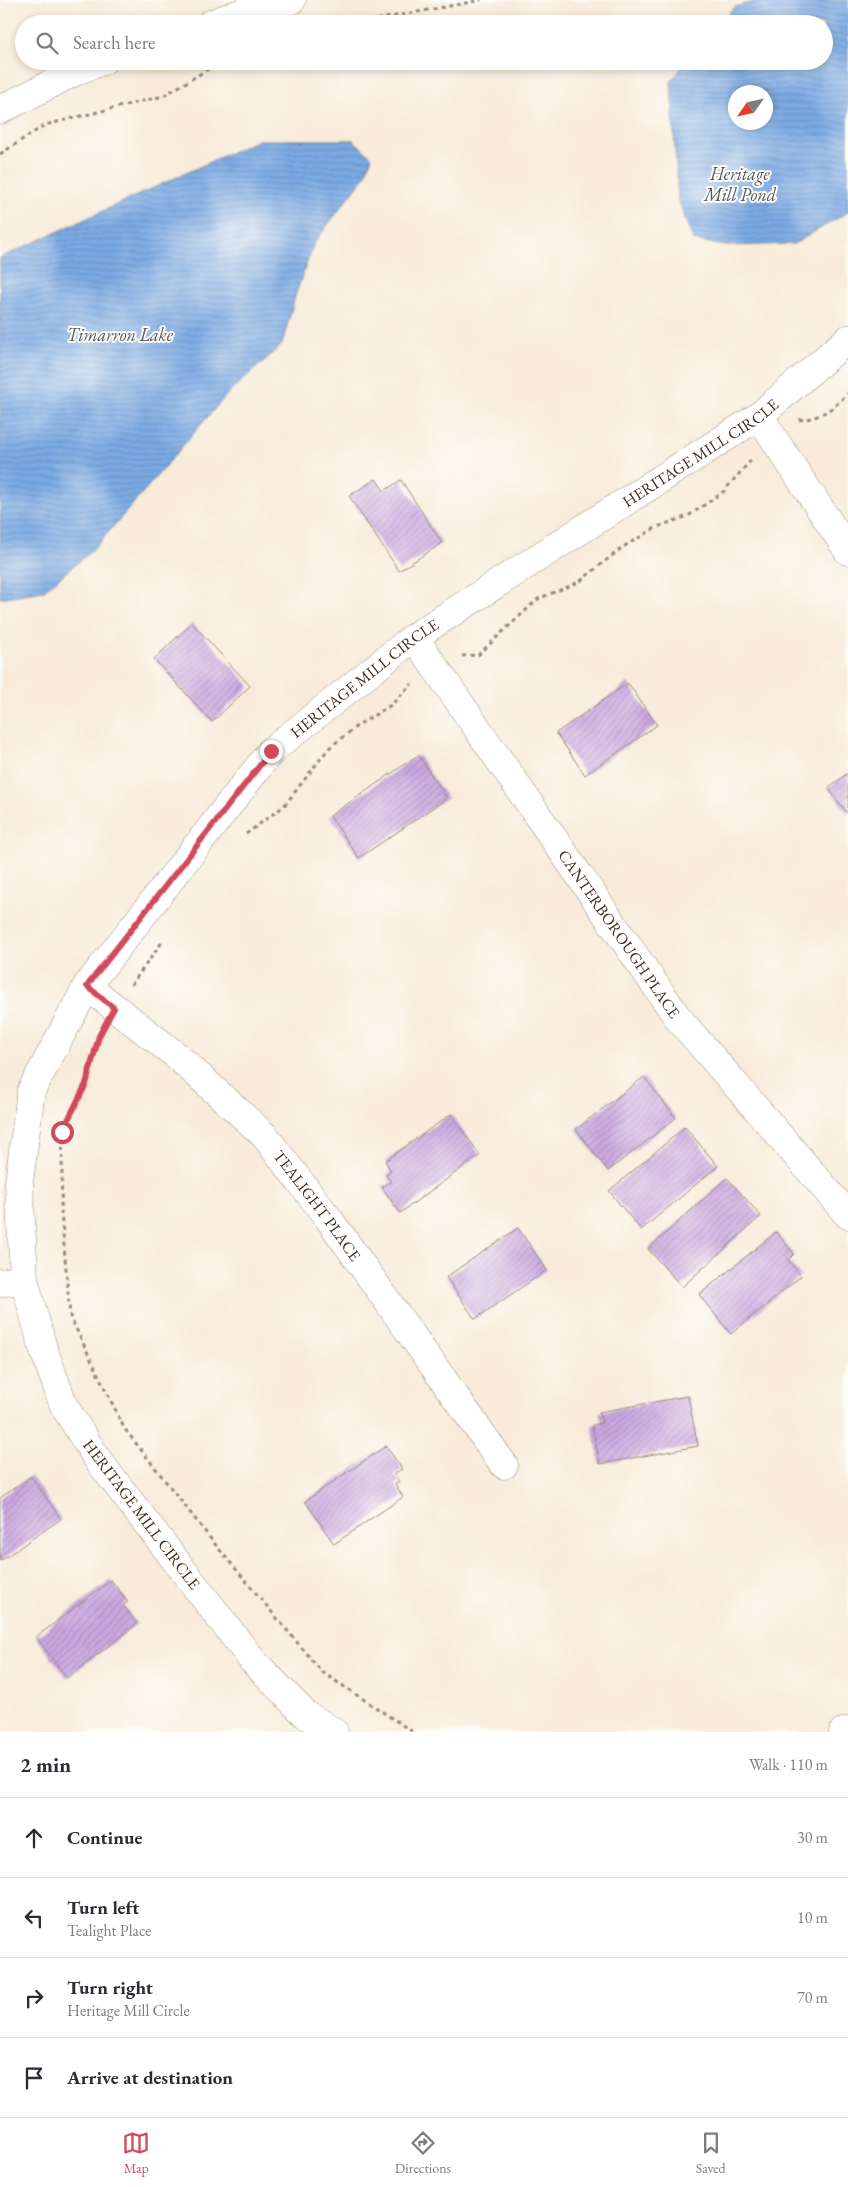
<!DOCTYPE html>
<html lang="en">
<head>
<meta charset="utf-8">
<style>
	:root { --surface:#fff; --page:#f2f2f3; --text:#2b2b33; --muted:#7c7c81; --line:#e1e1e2; --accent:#d1495b }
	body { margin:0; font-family:"EB Garamond",serif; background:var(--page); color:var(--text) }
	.compass { position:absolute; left:728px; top:85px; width:45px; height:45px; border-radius:50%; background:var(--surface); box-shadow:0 2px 8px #0003; rotate:236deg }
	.stop { position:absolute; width:15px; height:15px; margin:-11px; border:4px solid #d1495b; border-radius:50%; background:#fff }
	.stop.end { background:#d1495b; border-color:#fff; box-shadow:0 1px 5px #0008 }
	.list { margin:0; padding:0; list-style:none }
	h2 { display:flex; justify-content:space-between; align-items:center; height:65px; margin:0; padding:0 20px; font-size:21px }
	h2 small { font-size:16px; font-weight:400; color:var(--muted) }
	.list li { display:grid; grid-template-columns:32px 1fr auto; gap:15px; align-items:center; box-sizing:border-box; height:80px; padding:0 20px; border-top:1px solid var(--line) }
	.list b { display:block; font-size:19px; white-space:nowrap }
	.list p { margin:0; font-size:16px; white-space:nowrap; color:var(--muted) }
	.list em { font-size:16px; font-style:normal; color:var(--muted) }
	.icon { flex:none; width:28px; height:28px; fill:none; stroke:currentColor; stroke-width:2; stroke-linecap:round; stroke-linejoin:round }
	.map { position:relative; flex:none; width:848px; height:1732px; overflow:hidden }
	.search { position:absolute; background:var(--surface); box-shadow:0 2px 8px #0003; left:15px; right:15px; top:15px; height:55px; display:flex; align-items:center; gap:12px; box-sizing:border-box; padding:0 18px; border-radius:28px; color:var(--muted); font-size:19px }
	.sheet { height:385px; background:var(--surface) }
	nav { display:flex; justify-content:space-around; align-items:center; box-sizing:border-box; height:70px; border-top:1px solid var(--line); background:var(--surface); font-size:14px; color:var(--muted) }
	nav a { display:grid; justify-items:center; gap:2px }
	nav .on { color:var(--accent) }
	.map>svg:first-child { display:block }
	.water { fill:url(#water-rules); stroke:#5b6a82; fill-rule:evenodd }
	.building { fill:url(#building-hatch) }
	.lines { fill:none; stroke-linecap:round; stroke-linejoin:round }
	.minor-casing { stroke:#9a8a7c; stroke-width:29 }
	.path { stroke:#9a8a7c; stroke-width:3; stroke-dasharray:4 4; stroke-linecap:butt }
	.minor { stroke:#fff; stroke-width:28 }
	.route { stroke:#d1495b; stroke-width:6 }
	.labels { text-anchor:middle; stroke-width:4; stroke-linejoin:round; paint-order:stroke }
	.street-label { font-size:16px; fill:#3b2a1e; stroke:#fdfcf7 }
	.water-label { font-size:18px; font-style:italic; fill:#515764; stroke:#fdfcf7 }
</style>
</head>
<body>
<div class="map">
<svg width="848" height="1732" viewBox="0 0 848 1732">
	<defs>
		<pattern id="water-rules" width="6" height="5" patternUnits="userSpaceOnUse" patternTransform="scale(1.25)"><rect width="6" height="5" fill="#7baae5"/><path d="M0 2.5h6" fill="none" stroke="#668bb9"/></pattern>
		<pattern id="building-hatch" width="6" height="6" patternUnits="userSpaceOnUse" patternTransform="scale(1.25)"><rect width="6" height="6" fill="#cba8e2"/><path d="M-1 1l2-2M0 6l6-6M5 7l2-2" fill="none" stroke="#a689b7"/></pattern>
	</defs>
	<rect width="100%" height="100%" fill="#fdfcf7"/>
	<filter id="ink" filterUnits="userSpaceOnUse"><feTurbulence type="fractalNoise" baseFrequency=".02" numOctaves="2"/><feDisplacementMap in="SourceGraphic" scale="10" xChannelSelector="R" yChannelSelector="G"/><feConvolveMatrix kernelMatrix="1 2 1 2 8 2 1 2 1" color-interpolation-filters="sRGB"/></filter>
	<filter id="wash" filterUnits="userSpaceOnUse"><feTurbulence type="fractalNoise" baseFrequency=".0096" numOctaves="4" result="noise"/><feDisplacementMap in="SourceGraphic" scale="20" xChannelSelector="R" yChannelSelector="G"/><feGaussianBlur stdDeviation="1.12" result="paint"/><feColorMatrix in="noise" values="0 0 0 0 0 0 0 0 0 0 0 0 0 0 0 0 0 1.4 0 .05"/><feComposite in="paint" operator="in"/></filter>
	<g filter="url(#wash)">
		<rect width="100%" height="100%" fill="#f8ebd9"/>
		<g class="water">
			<path d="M 763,0 L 848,0 L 848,212 L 794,244 L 726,246 L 693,240 L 678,199 L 671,81 L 687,61 L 824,61 L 824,24 L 720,24 L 734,7 ZM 736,92 L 766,92 L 766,122 L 736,122 Z"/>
			<polygon points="258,140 353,140 372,157 365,176 314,243 296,293 282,345 230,391 94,549 43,591 0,598 0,258"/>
		</g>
		<g id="blocks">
			<g class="building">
				<polygon points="376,479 384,491 401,480 442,543 399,571 349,496"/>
				<polygon points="192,623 250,686 212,722 154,659"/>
				<polygon points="628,683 657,725 585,775 556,733"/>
				<polygon points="418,755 447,798 359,858 330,816"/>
				<polygon points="848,773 848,814 828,788"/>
				<polygon points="644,1077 676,1118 608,1171 576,1129"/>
				<polygon points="451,1114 480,1155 400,1213 382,1187 391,1182 386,1175 391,1171 385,1161"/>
				<polygon points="685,1127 718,1166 641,1230 609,1191"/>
				<polygon points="727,1178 761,1216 682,1287 648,1249"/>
				<polygon points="518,1228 547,1270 475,1319 446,1277"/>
				<polygon points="776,1232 794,1254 788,1260 801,1276 731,1334 699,1295"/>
				<polygon points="688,1396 698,1446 600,1464 592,1425 602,1423 599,1412"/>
				<polygon points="386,1446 402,1469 394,1474 399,1482 395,1484 403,1497 334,1544 305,1501"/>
				<polygon points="31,1476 61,1519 0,1561 0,1498"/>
				<polygon points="111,1580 128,1602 123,1605 137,1624 67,1678 36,1637"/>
			</g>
		</g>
	</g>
	<g filter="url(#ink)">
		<use href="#blocks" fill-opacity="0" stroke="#9a8a7c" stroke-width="1"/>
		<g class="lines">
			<g class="minor-casing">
				<g id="minor">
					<polyline points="210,24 252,9 292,0"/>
					<polyline points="0,110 78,70 103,61"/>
					<polyline points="759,416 848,551"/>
					<path id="s1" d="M 414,637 L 678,1018 L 848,1215"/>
					<path id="s2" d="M 87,986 L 177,1056 L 264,1135 L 329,1219 L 504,1465"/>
					<polyline points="0,1283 24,1279"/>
					<path id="s3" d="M 334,1732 L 305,1714 L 253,1661 L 98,1460 L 64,1406 L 43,1348 L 24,1279 L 19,1182 L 31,1091 L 87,986 L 271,751 L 414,637 L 759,416 L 848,339"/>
					<polyline points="843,1732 848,1731"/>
				</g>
			</g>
			<g class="path">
				<polyline points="354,24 481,0"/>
				<polyline points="0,154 45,125 163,96 222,61"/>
				<path d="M 799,420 C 821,418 833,409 848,393"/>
				<polyline points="462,656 478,655 538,599 579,582 623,547 657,527 688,516 723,492 753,458"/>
				<polyline points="246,834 284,806 329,748 358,725 391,705 412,684"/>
				<polyline points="131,985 163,941"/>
				<polyline points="100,1034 86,1084 63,1132 61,1211 70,1316 124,1428 214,1543 322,1672 413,1732"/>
			</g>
			<use href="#minor" class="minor"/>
		</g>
	</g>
	<g class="lines" filter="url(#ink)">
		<polyline class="route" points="62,1132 86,1084 99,1036 114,1008 87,986 271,751"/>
	</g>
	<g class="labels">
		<g class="street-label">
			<text dy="6" stroke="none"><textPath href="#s3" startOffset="1689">HERITAGE MILL CIRCLE</textPath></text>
			<text dy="6" stroke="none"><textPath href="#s3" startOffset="1284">HERITAGE MILL CIRCLE</textPath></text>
			<text dy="6" stroke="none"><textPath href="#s1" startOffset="361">CANTERBOROUGH PLACE</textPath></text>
			<text dy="6" stroke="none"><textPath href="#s2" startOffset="320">TEALIGHT PLACE</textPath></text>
			<text transform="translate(142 1514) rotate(53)" y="6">HERITAGE MILL CIRCLE</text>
		</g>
		<g class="water-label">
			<text x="740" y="180">Heritage<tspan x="740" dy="21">Mill Pond</tspan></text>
			<text x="120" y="341">Timarron Lake</text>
		</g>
	</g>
</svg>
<svg class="compass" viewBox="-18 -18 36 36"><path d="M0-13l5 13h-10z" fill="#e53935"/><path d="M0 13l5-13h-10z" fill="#7c7c81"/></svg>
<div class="stop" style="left:62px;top:1132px"></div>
<div class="stop end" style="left:271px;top:751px"></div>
<div class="search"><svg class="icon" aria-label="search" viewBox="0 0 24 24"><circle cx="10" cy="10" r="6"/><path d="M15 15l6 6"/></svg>Search here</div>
</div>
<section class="sheet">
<h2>2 min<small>Walk · 110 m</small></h2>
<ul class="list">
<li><svg class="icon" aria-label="ahead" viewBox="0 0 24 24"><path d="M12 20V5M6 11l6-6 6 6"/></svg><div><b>Continue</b></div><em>30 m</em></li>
<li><svg class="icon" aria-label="left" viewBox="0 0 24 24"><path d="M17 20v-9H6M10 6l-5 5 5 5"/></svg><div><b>Turn left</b><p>Tealight Place</p></div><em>10 m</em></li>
<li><svg class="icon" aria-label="right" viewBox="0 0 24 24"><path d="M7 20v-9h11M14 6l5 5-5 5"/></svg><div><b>Turn right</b><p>Heritage Mill Circle</p></div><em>70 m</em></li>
<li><svg class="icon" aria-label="arrive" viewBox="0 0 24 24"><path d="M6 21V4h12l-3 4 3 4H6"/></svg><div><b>Arrive at destination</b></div></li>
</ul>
</section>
<nav>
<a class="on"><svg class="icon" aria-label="map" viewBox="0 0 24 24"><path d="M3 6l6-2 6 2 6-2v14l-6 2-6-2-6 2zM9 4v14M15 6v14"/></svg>Map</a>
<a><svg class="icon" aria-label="directions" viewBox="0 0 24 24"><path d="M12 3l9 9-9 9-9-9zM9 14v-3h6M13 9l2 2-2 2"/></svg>Directions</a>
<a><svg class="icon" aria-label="saved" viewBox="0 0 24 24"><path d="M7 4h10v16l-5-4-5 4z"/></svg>Saved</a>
</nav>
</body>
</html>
